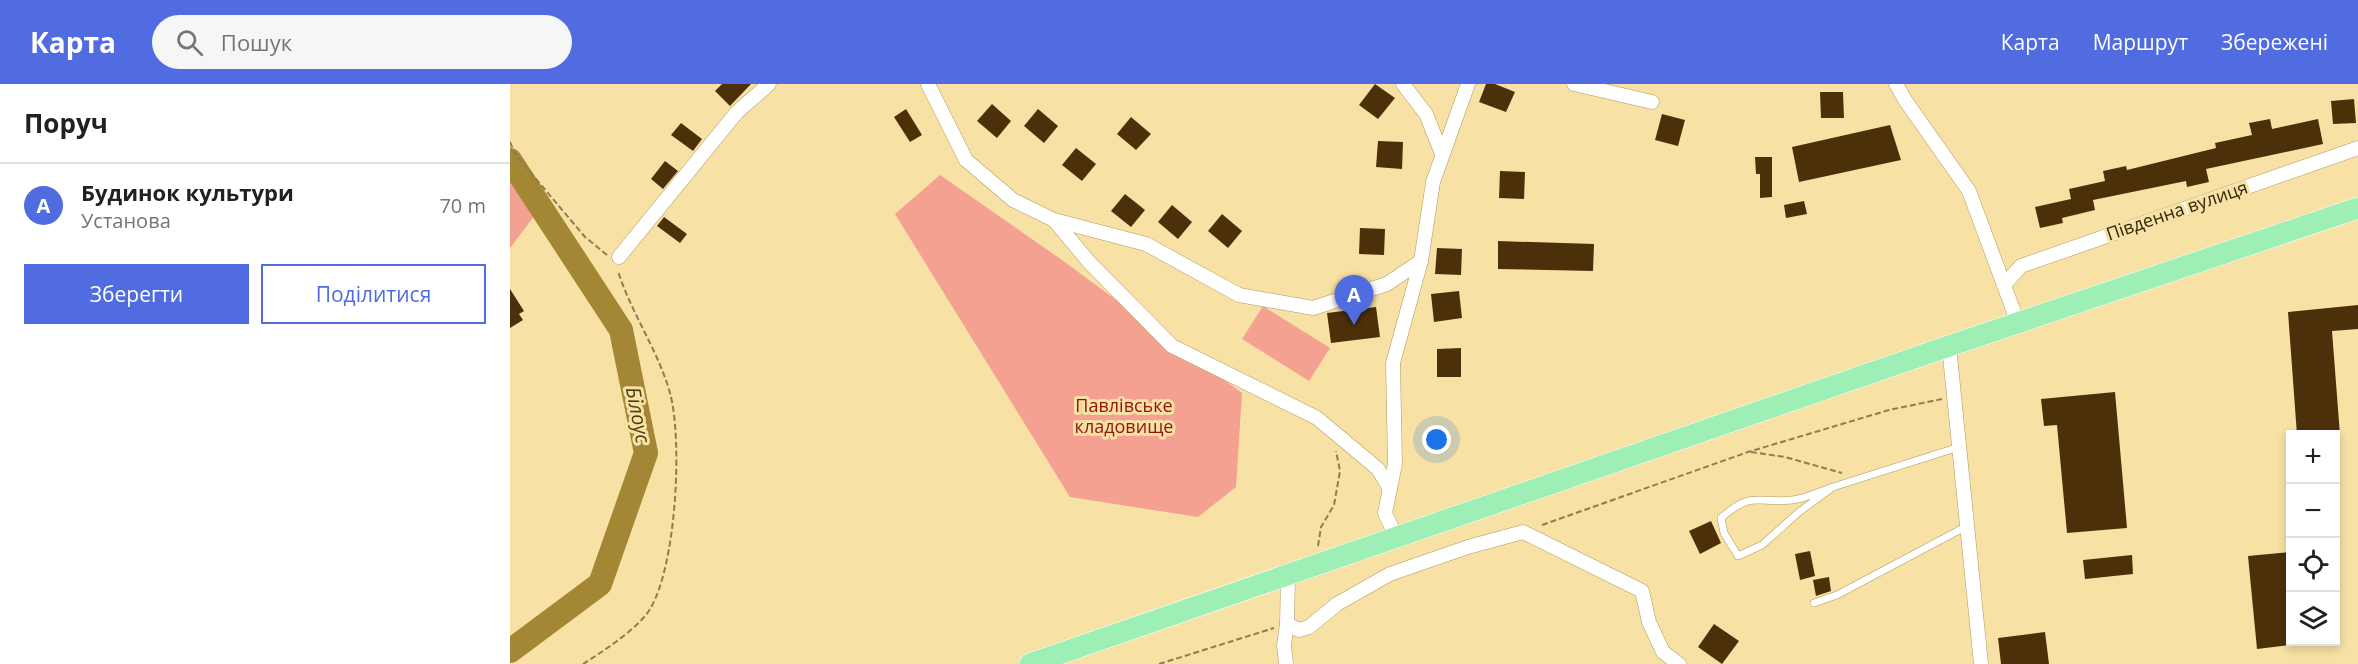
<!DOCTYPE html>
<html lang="uk">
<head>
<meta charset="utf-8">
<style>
	:root { --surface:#fff; --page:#f6f6f6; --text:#202124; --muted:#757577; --line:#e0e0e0; --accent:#516be0 }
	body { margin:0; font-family:"Open Sans",sans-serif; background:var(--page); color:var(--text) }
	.controls { position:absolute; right:18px; bottom:18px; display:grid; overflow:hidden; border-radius:0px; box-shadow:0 3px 9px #0003 }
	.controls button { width:54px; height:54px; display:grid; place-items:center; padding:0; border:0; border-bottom:2px solid var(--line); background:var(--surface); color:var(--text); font:30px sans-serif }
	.you { position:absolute; left:927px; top:356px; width:21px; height:21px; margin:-15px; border:4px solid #fff; border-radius:50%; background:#1a73e8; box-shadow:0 0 0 9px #1a73e833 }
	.badge { display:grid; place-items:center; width:39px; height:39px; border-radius:50%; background:var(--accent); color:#fff; font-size:20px; font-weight:700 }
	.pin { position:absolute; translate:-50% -50px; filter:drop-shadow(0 2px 3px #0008) }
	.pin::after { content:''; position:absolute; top:32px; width:21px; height:18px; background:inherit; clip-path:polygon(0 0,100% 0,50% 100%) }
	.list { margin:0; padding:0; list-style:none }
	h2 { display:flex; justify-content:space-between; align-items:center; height:78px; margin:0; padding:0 24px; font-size:26px }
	h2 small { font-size:20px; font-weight:400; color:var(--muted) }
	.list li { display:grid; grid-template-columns:39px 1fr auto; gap:18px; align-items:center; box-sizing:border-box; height:84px; padding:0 24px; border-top:2px solid var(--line) }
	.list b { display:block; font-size:22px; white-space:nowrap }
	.list p { margin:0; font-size:20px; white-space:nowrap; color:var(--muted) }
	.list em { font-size:20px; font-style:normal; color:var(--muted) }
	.actions { display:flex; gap:12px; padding:18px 24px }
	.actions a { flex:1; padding:14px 0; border:2px solid var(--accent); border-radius:0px; text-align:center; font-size:21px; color:var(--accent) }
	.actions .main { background:var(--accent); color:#fff }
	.icon { flex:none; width:33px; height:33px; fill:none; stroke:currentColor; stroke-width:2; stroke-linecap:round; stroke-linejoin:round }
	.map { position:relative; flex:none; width:1848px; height:580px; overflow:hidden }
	header { display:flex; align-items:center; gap:36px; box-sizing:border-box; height:84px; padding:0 30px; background:var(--accent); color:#fff }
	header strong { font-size:28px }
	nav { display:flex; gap:33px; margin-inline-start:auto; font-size:21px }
	.search { width:420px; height:54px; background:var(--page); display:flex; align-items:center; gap:15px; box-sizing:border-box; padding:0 21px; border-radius:33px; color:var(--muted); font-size:22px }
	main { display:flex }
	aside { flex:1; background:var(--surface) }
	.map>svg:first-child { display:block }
	.green { fill:#f4a192 }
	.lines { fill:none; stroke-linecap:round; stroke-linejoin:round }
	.river { stroke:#a38734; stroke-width:24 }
	.building { fill:#4c3009 }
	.service-casing { stroke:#af9a5f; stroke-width:8 }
	.minor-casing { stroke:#af9a5f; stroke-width:15 }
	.primary-casing { stroke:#fff; stroke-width:22 }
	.path { stroke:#8d7d53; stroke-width:2; stroke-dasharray:6 3; stroke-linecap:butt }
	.service { stroke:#fff; stroke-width:7 }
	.minor { stroke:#fff; stroke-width:14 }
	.primary { stroke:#9eefb6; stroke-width:21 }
	.labels { text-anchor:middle; stroke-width:6; stroke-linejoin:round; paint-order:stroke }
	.street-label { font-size:18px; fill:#30270e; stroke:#f8e1a4 }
	.park-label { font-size:18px; fill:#941407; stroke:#f8e1a4 }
	.water-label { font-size:20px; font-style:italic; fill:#4d3e11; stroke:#f8e1a4 }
</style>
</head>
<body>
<header>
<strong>Карта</strong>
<div class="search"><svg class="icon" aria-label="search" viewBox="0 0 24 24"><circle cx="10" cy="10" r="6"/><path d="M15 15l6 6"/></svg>Пошук</div>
<nav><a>Карта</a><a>Маршрут</a><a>Збережені</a></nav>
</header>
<main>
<aside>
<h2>Поруч<small></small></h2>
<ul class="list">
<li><span class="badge">A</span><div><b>Будинок культури</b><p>Установа</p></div><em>70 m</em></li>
</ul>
<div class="actions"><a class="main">Зберегти</a><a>Поділитися</a></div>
</aside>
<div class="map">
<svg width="1848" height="580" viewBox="0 0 1848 580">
	<rect width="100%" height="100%" fill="#f8e1a4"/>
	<g class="green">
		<polygon points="430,91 552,176 732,309 726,403 688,433 560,413 385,130"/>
		<polygon points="0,93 25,131 0,164"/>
		<polygon points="753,222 820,264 799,297 732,255"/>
	</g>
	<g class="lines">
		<polyline class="river" points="0,76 111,246 136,369 90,500 0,567"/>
	</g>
	<g class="building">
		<polygon points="212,0 241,0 220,22 205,7"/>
		<polygon points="865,0 885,14 868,35 849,21"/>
		<polygon points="976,0 985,0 1005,8 996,28 969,18"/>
		<polygon points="1310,8 1333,8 1334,34 1311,34"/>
		<polygon points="1844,15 1846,39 1823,40 1821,17"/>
		<polygon points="482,20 501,37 487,54 467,37"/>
		<polygon points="396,25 412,51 400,58 384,33"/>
		<polygon points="528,25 548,42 534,59 514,42"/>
		<polygon points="1152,30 1175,36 1168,62 1145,56"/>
		<polygon points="621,33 641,50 626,66 607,50"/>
		<polygon points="1760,35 1762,45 1808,35 1813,60 1696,85 1699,98 1677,103 1676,97 1583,116 1585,126 1552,134 1553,139 1530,144 1525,123 1561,115 1559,105 1595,97 1593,87 1616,82 1617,86 1706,64 1705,59 1742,51 1739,39"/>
		<polygon points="171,39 192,55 183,67 161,51"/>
		<polygon points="1380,41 1391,76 1289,98 1282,63"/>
		<polygon points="868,57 893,58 892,85 866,83"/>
		<polygon points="566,64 586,80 572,97 552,81"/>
		<polygon points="1245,73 1262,73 1262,113 1250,114 1250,90 1246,90"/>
		<polygon points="155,77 168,87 153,105 141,95"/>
		<polygon points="990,87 1015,88 1014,115 989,114"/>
		<polygon points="615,110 635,126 621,143 601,127"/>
		<polygon points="1294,117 1297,130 1276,134 1274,121"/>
		<polygon points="662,121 682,138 668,155 648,138"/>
		<polygon points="712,130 732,147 718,164 698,147"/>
		<polygon points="154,133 177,150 170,159 147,142"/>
		<polygon points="850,144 875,145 874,171 849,170"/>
		<polygon points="988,157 1084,160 1083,187 988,185"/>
		<polygon points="927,164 952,165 951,191 925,190"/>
		<polygon points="0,205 14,227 9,230 13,236 0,244"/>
		<polygon points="949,207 952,234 924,238 921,210"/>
		<polygon points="1848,221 1848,245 1822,247 1830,351 1787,351 1778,228"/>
		<polygon points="866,223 870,253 821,259 817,229"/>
		<polygon points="951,264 951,293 927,293 927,265"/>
		<polygon points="1605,308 1617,444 1557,449 1547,341 1534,342 1531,315"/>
		<polygon points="1201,437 1211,459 1190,470 1179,447"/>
		<polygon points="1300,467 1305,492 1290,496 1285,470"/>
		<polygon points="1780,468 1780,561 1747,565 1738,472"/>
		<polygon points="1622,471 1623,490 1575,495 1573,476"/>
		<polygon points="1319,493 1321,507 1306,512 1303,496"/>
		<polygon points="1204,540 1229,557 1212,580 1188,563"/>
		<polygon points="1535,548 1539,580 1491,580 1488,554"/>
	</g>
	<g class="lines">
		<g class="service-casing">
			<g id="service">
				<path d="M 1323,403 C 1310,407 1296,415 1282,416 C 1246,420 1243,406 1211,434 L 1214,449 L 1228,472 L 1252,461 L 1289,428 L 1323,403 L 1449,363"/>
				<polyline points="1304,519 1327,511 1457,442"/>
			</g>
		</g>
		<g class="minor-casing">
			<g id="minor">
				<polyline points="418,0 456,76 503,116 544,136 636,160 729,211 803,224 877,200 911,177"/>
				<polyline points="893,0 916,30 932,70"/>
				<polyline points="1064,0 1142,18"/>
				<polyline points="1386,0 1395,16 1459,107 1508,239"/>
				<polyline points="544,136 579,178 662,262 807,334 868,385 880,405"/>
				<polyline points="109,173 227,28 259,0"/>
				<polyline points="1494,201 1511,182 1848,64"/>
				<polyline points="1439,262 1471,580"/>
				<polyline points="886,453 875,429 885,380 883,279 911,177 923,98 958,0"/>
				<polyline points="777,540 778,491"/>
				<polyline points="776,580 774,561 777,540 789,546 799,543 827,520 880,490 958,463 1013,448 1132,507 1139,538 1153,568 1169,580"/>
			</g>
		</g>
		<g class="primary-casing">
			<polyline id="primary" points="520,580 1439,262 1848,124"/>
		</g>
		<g class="path">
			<polyline points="0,58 5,70 75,153 97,171"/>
			<polyline points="1241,368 1275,373 1332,389"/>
			<polyline points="1032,441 1238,368 1379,326 1432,315"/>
			<polyline points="808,462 811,443 824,421 830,387 826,367"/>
			<path d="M 73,580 C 92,568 129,544 140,525 C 166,483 173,357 160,309 C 148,266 121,229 108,187"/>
			<polyline points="649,580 764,544"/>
		</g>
		<use href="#service" class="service"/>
		<use href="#minor" class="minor"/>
		<use href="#primary" class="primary"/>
	</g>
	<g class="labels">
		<g class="street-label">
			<text transform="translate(1667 127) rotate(-19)" y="6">Південна вулиця</text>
		</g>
		<g class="park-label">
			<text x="614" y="328">Павлівське<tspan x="614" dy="21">кладовище</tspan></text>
		</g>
		<g class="water-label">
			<text transform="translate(128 331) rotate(79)" y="7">Білоус</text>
		</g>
	</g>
</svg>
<div class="controls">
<button>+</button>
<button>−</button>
<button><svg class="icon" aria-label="locate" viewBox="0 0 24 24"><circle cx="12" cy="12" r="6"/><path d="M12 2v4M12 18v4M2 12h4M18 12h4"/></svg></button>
<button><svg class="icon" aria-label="layers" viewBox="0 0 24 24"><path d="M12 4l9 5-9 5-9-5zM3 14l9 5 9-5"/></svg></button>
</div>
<div class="you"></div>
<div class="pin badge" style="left:844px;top:241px">A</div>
</div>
</main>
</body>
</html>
